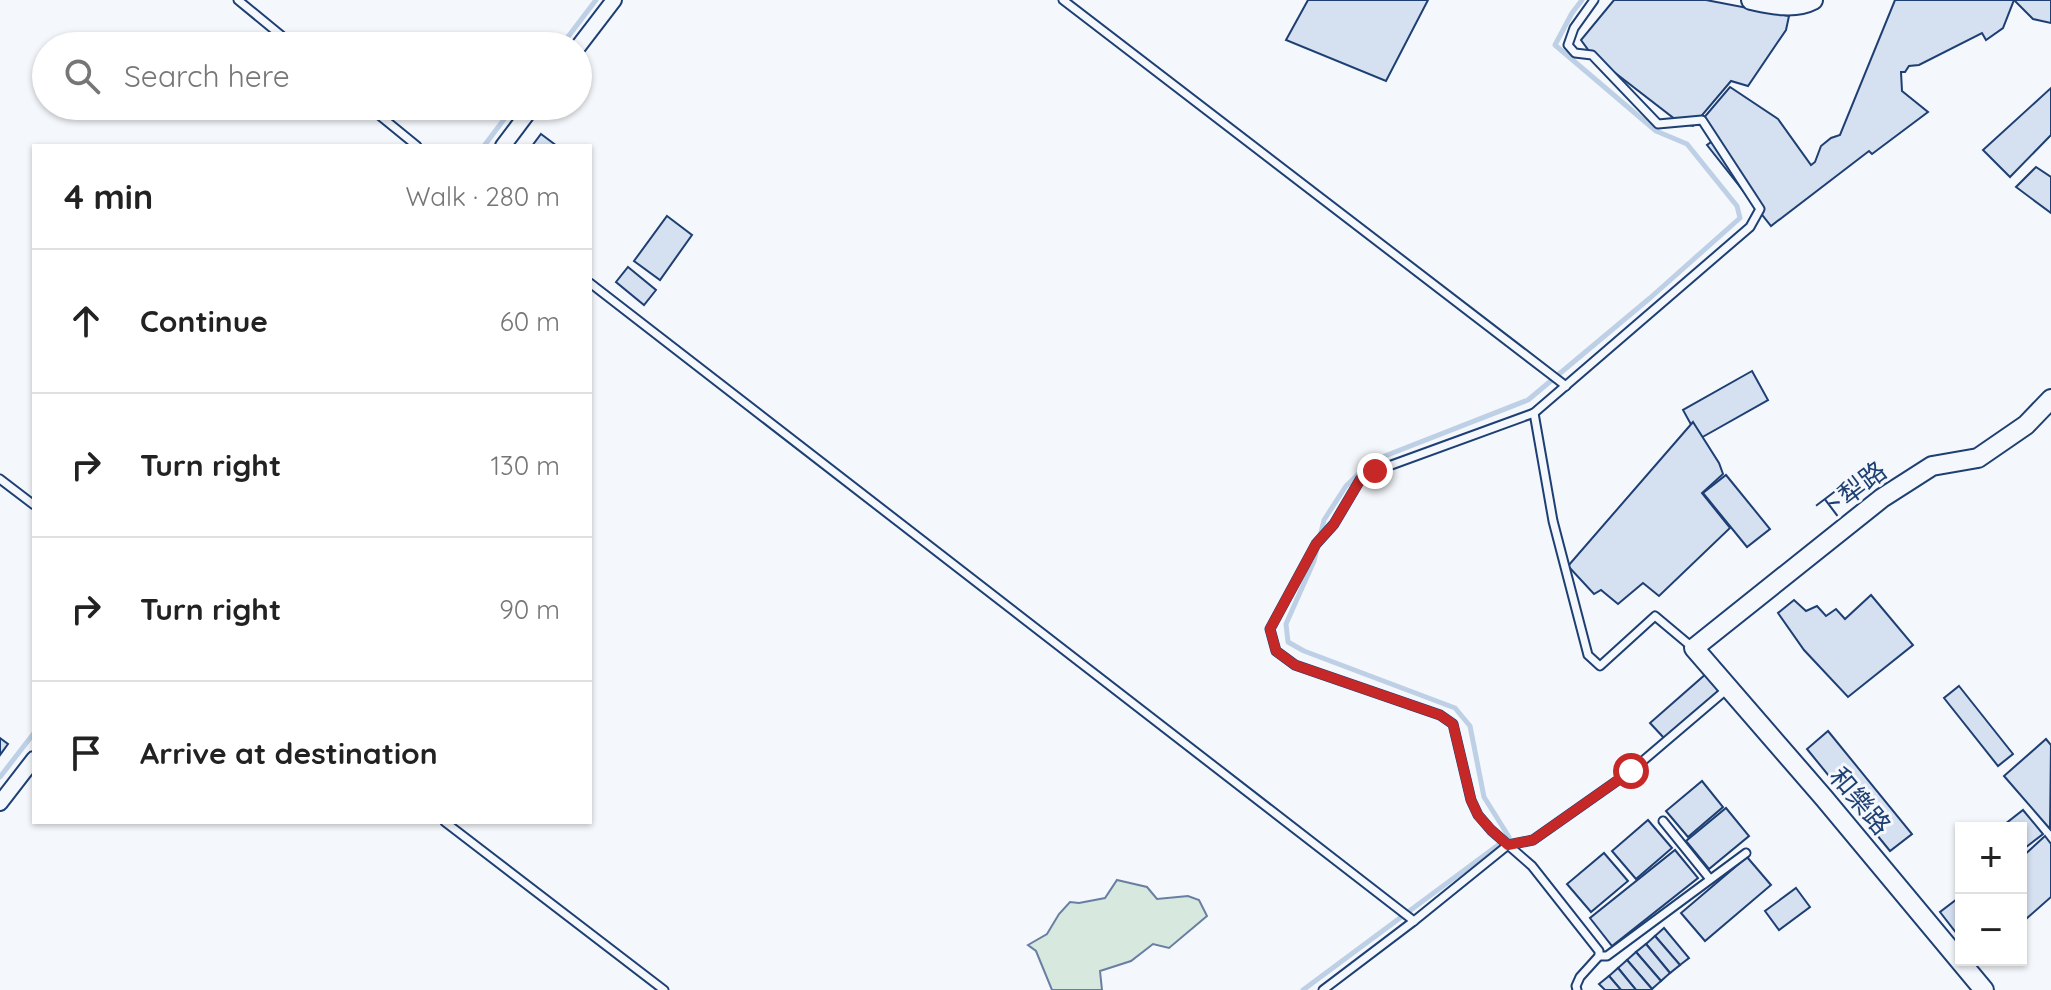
<!DOCTYPE html>
<html lang="en">
<head>
<meta charset="utf-8">
<style>
	:root { --surface:#fff; --page:#f6f6f6; --text:#222; --muted:#767676; --line:#e0e0e0 }
	body { margin:0; font-family:Quicksand,"Noto Sans TC",sans-serif; background:var(--page); color:var(--text) }
	.controls { position:absolute; right:24px; bottom:24px; display:grid; overflow:hidden; border-radius:0px; box-shadow:0 2px 6px #0004 }
	.controls button { width:72px; height:72px; display:grid; place-items:center; padding:0; border:0; border-bottom:2px solid var(--line); background:var(--surface); color:var(--text); font:40px sans-serif }
	.stop { position:absolute; width:24px; height:24px; margin:-18px; border:6px solid #c62828; border-radius:50%; background:#fff }
	.stop.end { background:#c62828; border-color:#fff; box-shadow:0 2px 8px #0008 }
	.list { margin:0; padding:0; list-style:none }
	h2 { display:flex; justify-content:space-between; align-items:center; height:104px; margin:0; padding:0 32px; font-size:34px }
	h2 small { font-size:26px; font-weight:400; color:var(--muted) }
	.list li { display:grid; grid-template-columns:52px 1fr auto; gap:24px; align-items:center; box-sizing:border-box; height:144px; padding:0 32px; border-top:2px solid var(--line) }
	.list b { display:block; font-size:30px; white-space:nowrap }
	.list em { font-size:26px; font-style:normal; color:var(--muted) }
	.icon { flex:none; width:44px; height:44px; fill:none; stroke:currentColor; stroke-width:2; stroke-linecap:round; stroke-linejoin:round }
	.map { position:relative; flex:none; width:2051px; height:990px; overflow:hidden }
	.search { position:absolute; background:var(--surface); box-shadow:0 2px 6px #0004; left:32px; top:32px; width:560px; height:88px; display:flex; align-items:center; gap:20px; box-sizing:border-box; padding:0 28px; border-radius:44px; color:var(--muted); font-size:30px }
	.panel { position:absolute; background:var(--surface); box-shadow:0 2px 6px #0004; left:32px; top:144px; width:560px; height:680px; border-radius:0px }
	.map>svg:first-child { display:block }
	.green { fill:#d7e8df; stroke:#687fa3; stroke-width:2 }
	.lines { fill:none; stroke-linecap:round; stroke-linejoin:round }
	.stream { stroke:#bed0e5; stroke-width:5 }
	.building { fill:#d5e0f0; stroke:#1d3f73; stroke-width:2 }
	.service-casing { stroke:#1d3f73; stroke-width:11 }
	.minor-casing { stroke:#1d3f73; stroke-width:18 }
	.tertiary-casing { stroke:#1d3f73; stroke-width:22 }
	.service { stroke:#f4f7fb; stroke-width:7 }
	.minor { stroke:#f4f7fb; stroke-width:14 }
	.tertiary { stroke:#f4f7fb; stroke-width:18 }
	.route { stroke:#c62828; stroke-width:10 }
	.labels { text-anchor:middle; stroke-width:6; stroke-linejoin:round; paint-order:stroke }
	.street-label { font-size:26px; fill:#1d3f73; stroke:#f4f7fb }
</style>
</head>
<body>
<div class="map">
<svg width="2051" height="990" viewBox="0 0 2051 990">
	<rect width="100%" height="100%" fill="#f4f7fb"/>
	<polygon class="green" points="1117,880 1147,887 1157,899 1188,896 1199,900 1207,916 1169,948 1153,944 1131,961 1100,971 1102,990 1052,990 1036,951 1028,945 1047,934 1059,914 1070,902 1079,903 1105,898"/>
	<g class="lines">
		<g class="stream">
			<polyline points="561,46 596,0"/>
			<polyline points="484,146 514,106"/>
			<polyline points="0,777 34,733"/>
			<polyline points="1303,990 1509,837 1484,797 1470,726 1455,708 1304,651 1288,642 1286,624 1314,561 1324,520 1346,486 1372,461 1528,400 1650,298 1740,218 1737,206 1687,144 1656,131 1555,45 1572,13 1582,0"/>
		</g>
	</g>
	<g class="building">
		<polygon points="1308,0 1428,0 1386,81 1286,40"/>
		<polygon points="1614,0 1706,0 1789,16 1786,30 1748,86 1731,81 1693,126 1680,123 1592,55 1581,40"/>
		<polygon points="1895,0 2014,0 2003,28 1986,40 1982,33 1919,65 1909,66 1905,72 1901,72 1902,91 1928,112 1872,154 1869,151 1771,226 1707,145 1718,137 1702,120 1730,87 1778,119 1811,165 1815,162 1821,146 1831,138 1840,135"/>
		<polygon points="2014,0 2051,0 2051,23 2033,19"/>
		<polygon points="2051,88 2051,135 2010,177 1983,150"/>
		<polygon points="541,134 557,146 532,146"/>
		<polygon points="2036,167 2051,177 2051,213 2016,187"/>
		<polygon points="667,216 692,235 660,280 634,261"/>
		<polygon points="628,267 656,290 644,305 616,282"/>
		<polygon points="1752,371 1768,400 1699,439 1683,410"/>
		<polygon points="1693,422 1719,463 1723,474 1702,493 1730,528 1659,596 1643,583 1618,604 1601,590 1594,594 1568,566"/>
		<polygon points="1726,475 1770,529 1747,547 1703,493"/>
		<polygon points="1871,595 1913,645 1848,697 1804,650 1778,613 1794,600 1806,611 1817,606 1826,616 1836,609 1845,619"/>
		<polygon points="1707,673 1721,689 1664,738 1650,723"/>
		<polygon points="1959,686 2013,754 1998,766 1944,698"/>
		<polygon points="1828,731 1912,834 1890,851 1807,749"/>
		<polygon points="0,738 8,744 0,755"/>
		<polygon points="2046,739 2051,745 2050,829 2004,776"/>
		<polygon points="1702,781 1723,807 1688,837 1666,811"/>
		<polygon points="1726,808 1749,836 1709,869 1686,841"/>
		<polygon points="2023,810 2043,834 2021,851 2021,828 2000,828"/>
		<polygon points="1648,820 1672,848 1636,879 1612,851"/>
		<polygon points="2045,836 2051,844 2051,897 2026,919 2021,912 2021,858"/>
		<polygon points="1675,850 1698,878 1612,946 1590,918"/>
		<polygon points="1604,853 1628,881 1591,912 1567,884"/>
		<polygon points="1747,857 1771,885 1705,941 1681,913"/>
		<polygon points="1796,888 1810,907 1779,930 1765,911"/>
		<polygon points="1961,896 1961,939 1940,912"/>
		<polygon points="1664,928 1689,958 1680,965 1655,936"/>
		<polygon points="1655,936 1680,965 1670,973 1646,944"/>
		<polygon points="1646,944 1670,973 1661,981 1636,952"/>
		<polygon points="1636,952 1661,981 1652,989 1627,960"/>
		<polygon points="1627,960 1652,989 1651,990 1636,990 1618,968"/>
		<polygon points="1618,968 1636,990 1621,990 1609,976"/>
		<polygon points="1609,976 1621,990 1605,990 1599,984"/>
	</g>
	<g class="lines">
		<g class="service-casing">
			<g id="service">
				<polyline points="238,0 294,46"/>
				<polyline points="1063,0 1566,386"/>
				<polyline points="368,106 417,146"/>
				<polyline points="590,283 1414,921"/>
				<polyline points="1534,413 1553,521 1588,655 1600,666 1655,616 1692,647"/>
				<polyline points="0,479 34,505"/>
				<polyline points="1663,821 1710,879"/>
				<polyline points="445,822 664,990"/>
				<polyline points="1599,956 1607,956 1746,853"/>
				<polyline points="1323,990 1414,921 1508,845 1533,840 1631,771 1726,690"/>
				<polyline points="1577,990 1576,986 1580,977 1599,956 1599,951 1532,866 1491,830 1478,815 1471,800 1453,724 1440,715 1295,665 1276,651 1270,629 1316,544 1334,524 1360,480 1364,475 1534,413 1750,227 1760,209 1702,120 1658,124 1592,55 1575,53 1568,45 1574,28 1594,0"/>
			</g>
		</g>
		<g class="minor-casing">
			<g id="minor">
				<polyline points="578,47 614,0"/>
				<polyline points="503,146 533,106"/>
				<polyline points="0,803 34,759"/>
			</g>
		</g>
		<g class="tertiary-casing">
			<g id="tertiary">
				<path d="M 1751,0 C 1770,4 1794,10 1813,0"/>
				<polyline points="1984,990 1824,798 1694,648 1882,498 1932,466 1978,458 2026,425 2051,399"/>
			</g>
		</g>
		<use href="#service" class="service"/>
		<use href="#minor" class="minor"/>
		<use href="#tertiary" class="tertiary"/>
	</g>
	<g class="lines">
		<polyline class="route" points="1375,471 1364,475 1360,480 1334,524 1316,544 1270,629 1276,651 1295,665 1440,715 1453,724 1471,800 1478,815 1491,830 1508,845 1533,840 1631,771"/>
	</g>
	<g class="labels">
		<g class="street-label">
			<text transform="translate(1852 491) rotate(-37)" y="9">下犁路</text>
			<text transform="translate(1860 801) rotate(50)" y="9">和樂路</text>
		</g>
	</g>
</svg>
<div class="controls">
<button>+</button>
<button>−</button>
</div>
<div class="stop" style="left:1631px;top:771px"></div>
<div class="stop end" style="left:1375px;top:471px"></div>
<div class="search"><svg class="icon" aria-label="search" viewBox="0 0 24 24"><circle cx="10" cy="10" r="6"/><path d="M15 15l6 6"/></svg>Search here</div>
<section class="panel">
<h2>4 min<small>Walk · 280 m</small></h2>
<ul class="list">
<li><svg class="icon" aria-label="ahead" viewBox="0 0 24 24"><path d="M12 20V5M6 11l6-6 6 6"/></svg><div><b>Continue</b></div><em>60 m</em></li>
<li><svg class="icon" aria-label="right" viewBox="0 0 24 24"><path d="M7 20v-9h11M14 6l5 5-5 5"/></svg><div><b>Turn right</b></div><em>130 m</em></li>
<li><svg class="icon" aria-label="right" viewBox="0 0 24 24"><path d="M7 20v-9h11M14 6l5 5-5 5"/></svg><div><b>Turn right</b></div><em>90 m</em></li>
<li><svg class="icon" aria-label="arrive" viewBox="0 0 24 24"><path d="M6 21V4h12l-3 4 3 4H6"/></svg><div><b>Arrive at destination</b></div></li>
</ul>
</section>
</div>
</body>
</html>
